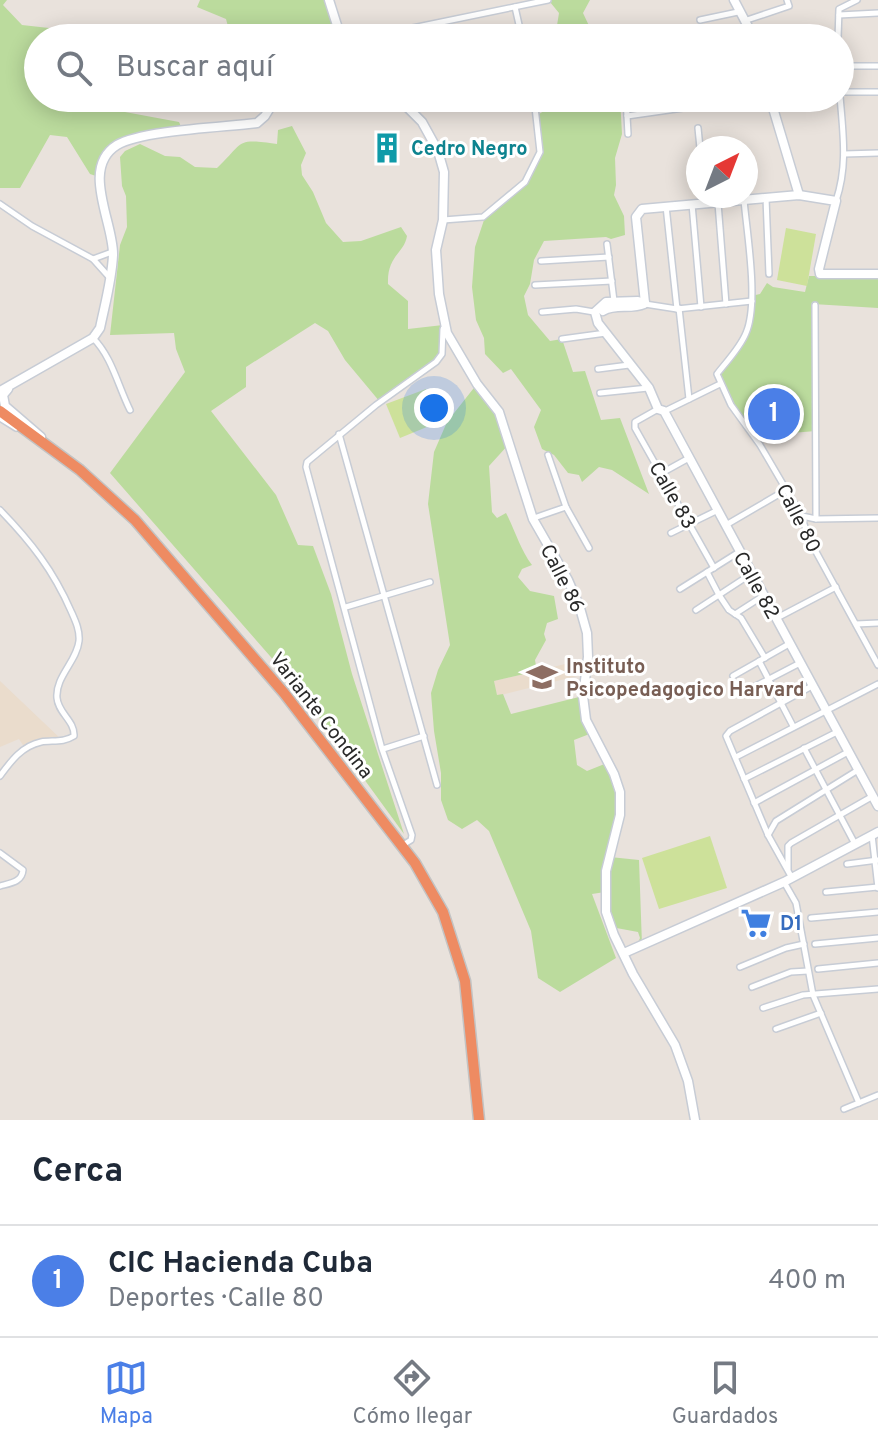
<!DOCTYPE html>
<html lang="es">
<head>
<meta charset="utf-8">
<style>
	:root { --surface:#fff; --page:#f6f6f7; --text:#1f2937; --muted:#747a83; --line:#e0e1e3; --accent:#4b7fe7 }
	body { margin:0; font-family:Overpass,sans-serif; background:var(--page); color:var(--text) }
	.compass { position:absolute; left:686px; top:136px; width:72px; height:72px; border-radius:50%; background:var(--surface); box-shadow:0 4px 20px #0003; rotate:42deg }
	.you { position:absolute; left:434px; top:408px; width:28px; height:28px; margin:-20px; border:6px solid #fff; border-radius:50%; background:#1a73e8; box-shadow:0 0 0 12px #1a73e833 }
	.badge { display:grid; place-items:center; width:52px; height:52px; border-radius:50%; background:var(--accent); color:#fff; font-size:26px; font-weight:700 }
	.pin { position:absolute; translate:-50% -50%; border:4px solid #fff; box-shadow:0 2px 8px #0006 }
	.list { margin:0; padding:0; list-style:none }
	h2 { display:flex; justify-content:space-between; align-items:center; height:104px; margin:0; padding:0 32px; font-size:34px }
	h2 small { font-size:26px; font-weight:400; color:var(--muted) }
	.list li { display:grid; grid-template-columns:52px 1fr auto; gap:24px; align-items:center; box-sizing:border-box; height:112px; padding:0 32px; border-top:2px solid var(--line) }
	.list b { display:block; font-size:30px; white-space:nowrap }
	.list p { margin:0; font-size:26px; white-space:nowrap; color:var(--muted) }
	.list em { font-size:26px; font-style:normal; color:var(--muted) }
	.icon { flex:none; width:44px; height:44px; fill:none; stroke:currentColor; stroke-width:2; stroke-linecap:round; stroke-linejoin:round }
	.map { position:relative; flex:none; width:878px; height:1120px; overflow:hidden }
	.search { position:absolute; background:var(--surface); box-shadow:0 4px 20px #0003; left:24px; right:24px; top:24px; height:88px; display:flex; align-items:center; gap:20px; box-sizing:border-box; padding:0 28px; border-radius:44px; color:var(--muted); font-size:30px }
	.sheet { height:216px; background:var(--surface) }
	nav { display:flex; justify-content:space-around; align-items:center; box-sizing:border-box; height:112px; border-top:2px solid var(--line); background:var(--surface); font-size:22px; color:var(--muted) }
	nav a { display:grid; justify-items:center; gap:4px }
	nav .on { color:var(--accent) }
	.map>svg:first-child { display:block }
	.education { fill:#eadccc }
	.green { fill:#bbdb9d }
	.pitch { fill:#cde19a }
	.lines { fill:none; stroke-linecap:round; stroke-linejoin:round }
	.street-casing { stroke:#c7ccd5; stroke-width:8 }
	.secondary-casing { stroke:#c7ccd5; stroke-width:11 }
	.highway-casing { stroke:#c3c3c3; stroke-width:13 }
	.street { stroke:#fff; stroke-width:5 }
	.secondary { stroke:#fff; stroke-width:8 }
	.highway { stroke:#ee8b62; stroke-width:10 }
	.labels { text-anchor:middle; stroke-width:6; stroke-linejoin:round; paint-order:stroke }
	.culture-label { font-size:20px; font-weight:bold; fill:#0d838f; stroke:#fff; text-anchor:start }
	.street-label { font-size:20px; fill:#292929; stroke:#fff }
	.education-label { font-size:20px; font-weight:bold; fill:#785e54; stroke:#fff; text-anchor:start }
	.shop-label { font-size:20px; font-weight:bold; fill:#366cbe; stroke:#fff; text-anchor:start }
</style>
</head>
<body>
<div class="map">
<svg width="878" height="1120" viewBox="0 0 878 1120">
	<rect width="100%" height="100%" fill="#e9e2dc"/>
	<g class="education">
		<polygon points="586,659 585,674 497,696 494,681"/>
		<polygon points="0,681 63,741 41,742 25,748 19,739 0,747"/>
	</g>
	<g class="green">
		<polygon points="0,0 7,0 3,5 22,25 49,28 60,38 38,38 38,98 117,98 125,112 179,122 183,131 120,144 105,159 99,177 90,174 67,137 50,135 20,188 0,188"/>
		<polygon points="200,0 327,0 339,38 231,38 226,19 197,7"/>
		<polygon points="552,0 590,0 583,13 591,30 608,24 616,28 620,38 555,38 559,13 550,2"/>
		<polygon points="547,98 620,98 622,134 615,158 616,185 614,195 624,216 625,235 611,239 606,237 544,241 534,260 530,284 524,296 528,315 550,341 562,339 573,372 585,371 601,420 620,418 649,494 612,470 599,467 582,482 579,475 568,473 554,455 542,449 534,427 541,410 511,369 503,373 485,354 484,338 476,320 472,287 475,247 484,220 502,199 525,182 541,156 536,116 550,107"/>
		<path d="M 292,126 L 306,153 L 301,165 L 302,175 L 313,192 L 326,223 L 343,242 L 361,241 L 401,227 L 407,236 C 404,254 387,255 388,284 L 408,301 L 408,329 L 443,325 L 440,357 L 380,402 L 345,360 L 328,331 L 315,323 L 246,367 L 246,387 L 211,411 L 276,495 L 298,545 L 313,546 L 331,594 L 352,674 L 404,834 L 297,687 L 110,473 L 185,372 L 176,349 L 174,333 L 110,335 L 120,245 L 127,227 L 126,196 L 122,186 L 120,157 L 125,151 L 140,144 L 165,156 L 180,157 L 195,167 L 217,168 C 245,142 234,138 277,144 L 278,130 Z"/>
		<polygon points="809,276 878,276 878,308 813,304 816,431 791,433 791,395 757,395 756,433 753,434 731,405 717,374 748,336 751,296 760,294 767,283 773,287 805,292"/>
		<path d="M 477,384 L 490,398 L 509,444 L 489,466 L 492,512 L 497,518 L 506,513 C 515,530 520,549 532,565 L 522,569 L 518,577 L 530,591 L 554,596 L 558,619 L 547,623 L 544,634 L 546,640 L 535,660 L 537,671 L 494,681 L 497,695 L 503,694 L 511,714 L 583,696 L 592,733 L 574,740 L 577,765 L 587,771 L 607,763 L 621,798 L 610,857 L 639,860 L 642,945 L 636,947 L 640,938 L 638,932 L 611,927 L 605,892 L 592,894 L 616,958 L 560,992 L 538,978 L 531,931 L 489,831 L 477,820 L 462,829 L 448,820 L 441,800 L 441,773 L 434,731 L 431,693 L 438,670 L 450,645 L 428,504 L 434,452 L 447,422 Z"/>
	</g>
	<g class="pitch">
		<polygon points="786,228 816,234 807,286 777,280"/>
		<polygon points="426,389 439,422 400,438 386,404"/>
		<rect x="756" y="395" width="35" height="38"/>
		<polygon points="710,836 727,888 659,909 642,858"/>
	</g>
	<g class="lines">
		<g class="street-casing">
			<g id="street">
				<polyline points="515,7 522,38"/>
				<polyline points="839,15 878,13"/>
				<polyline points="700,20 738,12"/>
				<polyline points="744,21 789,6 787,0"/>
				<polyline points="364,38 548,0"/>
				<polyline points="768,38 792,31"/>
				<polyline points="838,38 839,9 857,0"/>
				<polyline points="840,66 878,66"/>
				<polyline points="840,92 878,92"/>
				<polyline points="626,98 628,134"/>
				<polyline points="684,98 686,107"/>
				<polyline points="627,116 753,98"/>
				<polyline points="698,128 700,148"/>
				<polyline points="844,154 878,153"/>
				<polyline points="766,198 769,274"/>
				<path d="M 744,200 C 747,234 759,303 746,333 C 740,348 727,361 717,374 L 731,405 L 760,445 L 801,515 L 809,539 L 878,665"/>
				<path d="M 836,201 C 848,165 843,134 840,96"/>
				<polyline points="718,203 726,304"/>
				<polyline points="0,204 32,226 93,259"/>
				<polyline points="692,204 701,307"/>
				<polyline points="666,206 677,309"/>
				<polyline points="443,220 483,217 525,182 540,152 534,98"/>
				<polyline points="607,244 614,301"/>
				<polyline points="541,261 609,257"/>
				<polyline points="110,278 93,259 112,252"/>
				<polyline points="535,285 612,281"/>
				<polyline points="645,304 677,309 752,301"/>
				<polyline points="815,305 816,519"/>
				<polyline points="679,308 689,399"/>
				<polyline points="542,312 576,309 594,312"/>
				<path d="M 93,338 C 112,357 118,386 130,410"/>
				<polyline points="562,339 606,333"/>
				<polyline points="598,369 629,365"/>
				<polyline points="600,393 648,388"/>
				<polyline points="658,409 635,422 635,428 714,568"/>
				<polyline points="665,411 720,384"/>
				<polyline points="0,418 16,428"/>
				<polyline points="339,434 437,785"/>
				<polyline points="548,455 566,507 589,548"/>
				<polyline points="660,474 689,458"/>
				<path d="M 0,510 C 31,542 53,570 71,611 C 75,620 80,630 79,641 C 77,661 55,677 57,698 C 58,713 75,721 74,736 C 63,743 52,740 41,742 C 22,746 11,761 0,776"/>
				<polyline points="802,516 816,519 878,518"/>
				<polyline points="534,518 566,507"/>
				<polyline points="726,525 786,490"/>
				<polyline points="671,533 716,511"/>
				<polyline points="707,572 719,595 729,610 741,618 765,658"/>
				<polyline points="680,589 739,552"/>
				<polyline points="346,607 430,582"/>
				<polyline points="696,610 751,574"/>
				<polyline points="735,614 763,596"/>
				<polyline points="777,618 836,587"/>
				<polyline points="856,624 878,623"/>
				<polyline points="759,661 793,726"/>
				<polyline points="733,676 789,644"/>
				<polyline points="746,691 800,663"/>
				<polyline points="804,748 855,844"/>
				<polyline points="383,749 424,736"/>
				<polyline points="736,757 878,684"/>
				<polyline points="744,779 837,732"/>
				<polyline points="754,803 848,752"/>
				<polyline points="768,835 776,821 858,770"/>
				<polyline points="872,835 878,888"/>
				<polyline points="403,845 411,840 412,835 382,749 306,467 307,462 376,405 436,362 442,354 443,329"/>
				<path d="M 0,853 L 23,870 C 22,882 11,883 0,886"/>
				<polyline points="847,864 878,860"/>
				<polyline points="788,869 788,846 791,843 873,796"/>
				<polyline points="792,878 768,835 726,736 730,731 812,686"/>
				<polyline points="784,882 796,903 813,995 859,1103"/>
				<polyline points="826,892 878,887"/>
				<polyline points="811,918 878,912"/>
				<polyline points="815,944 878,938"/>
				<polyline points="740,967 786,948 804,944"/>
				<polyline points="818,969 878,963"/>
				<polyline points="752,987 791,972 808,971"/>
				<polyline points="763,1008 803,995 878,989"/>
				<polyline points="776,1029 821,1013"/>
				<polyline points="844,1109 878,1095"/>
			</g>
		</g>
		<g class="secondary-casing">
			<g id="secondary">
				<polyline points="329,0 341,38"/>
				<polyline points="734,0 754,38"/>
				<polyline points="393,98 405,105 422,122 438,151 444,172 443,220 436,250 439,294 447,333 477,384 499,412 533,519 568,580 580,608 587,633 588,657 583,696 586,720 614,774 620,792 620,815 606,871 606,912 614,935 633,974 675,1045 688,1081 695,1120"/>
				<polyline points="770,98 799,195"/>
				<polyline points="645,303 638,301 606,302 595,312 598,323 649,388 658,409 664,411 878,806"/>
				<polyline points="645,303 636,217 642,209 799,195 836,201 819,269 820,274 878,274"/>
				<path d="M 603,311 C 615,303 631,310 644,304"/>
				<polyline points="8,389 3,395 5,406 41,437"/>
				<path d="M 0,391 L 93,338 L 100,328 C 105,304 112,279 113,255 C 114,223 80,168 117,145 C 142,130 226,127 257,123 L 265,116 L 276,98"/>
				<polyline points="624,953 784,882 878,832"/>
			</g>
		</g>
		<g class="highway-casing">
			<polyline id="highway" points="0,411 80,470 135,520 284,693 415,863 443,912 465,981 479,1120"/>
		</g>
		<use href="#street" class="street"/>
		<use href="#secondary" class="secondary"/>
		<use href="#highway" class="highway"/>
	</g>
	<defs>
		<g id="building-bare" transform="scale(2.4)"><path d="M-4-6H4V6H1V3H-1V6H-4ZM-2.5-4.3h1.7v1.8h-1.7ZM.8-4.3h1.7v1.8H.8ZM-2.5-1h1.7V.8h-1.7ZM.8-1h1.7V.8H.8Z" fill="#0f9aa8" stroke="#fff" stroke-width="2.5" paint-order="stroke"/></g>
		<g id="school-bare" transform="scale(2.4)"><path d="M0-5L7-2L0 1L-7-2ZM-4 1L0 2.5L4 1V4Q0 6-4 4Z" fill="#8d6e63" stroke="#fff" stroke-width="2.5" paint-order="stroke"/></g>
		<g id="supermarket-bare" transform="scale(2.4)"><path d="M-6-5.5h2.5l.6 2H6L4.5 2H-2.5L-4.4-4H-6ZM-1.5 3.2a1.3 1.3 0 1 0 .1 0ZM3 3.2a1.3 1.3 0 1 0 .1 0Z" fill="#3f7fe0" stroke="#fff" stroke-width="2.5" paint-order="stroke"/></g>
	</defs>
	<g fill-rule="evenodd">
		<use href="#building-bare" x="387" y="148"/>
		<use href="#school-bare" x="542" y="677"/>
		<use href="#supermarket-bare" x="756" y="923"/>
	</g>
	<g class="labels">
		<g class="culture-label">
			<text x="411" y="155">Cedro Negro</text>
		</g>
		<g class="street-label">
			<text transform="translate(673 495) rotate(60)" y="7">Calle 83</text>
			<text transform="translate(799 518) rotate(63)" y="7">Calle 80</text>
			<text transform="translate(563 578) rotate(63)" y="7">Calle 86</text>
			<text transform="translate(757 585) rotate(61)" y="7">Calle 82</text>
			<text transform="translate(322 715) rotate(52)" y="7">Variante Condina</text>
		</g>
		<g class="education-label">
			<text x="566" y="673">Instituto<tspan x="566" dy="23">Psicopedagogico Harvard</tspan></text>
		</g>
		<g class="shop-label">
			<text x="780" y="930">D1</text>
		</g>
	</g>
</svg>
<svg class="compass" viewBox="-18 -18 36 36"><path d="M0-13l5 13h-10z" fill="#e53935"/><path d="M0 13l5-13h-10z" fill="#747a83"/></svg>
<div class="you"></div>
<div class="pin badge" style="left:774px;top:414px">1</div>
<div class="search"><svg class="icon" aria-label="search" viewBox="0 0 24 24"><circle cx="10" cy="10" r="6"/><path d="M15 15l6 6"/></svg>Buscar aquí</div>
</div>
<section class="sheet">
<h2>Cerca<small></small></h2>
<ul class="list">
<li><span class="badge">1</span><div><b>CIC Hacienda Cuba</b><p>Deportes · Calle 80</p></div><em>400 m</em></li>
</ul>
</section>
<nav>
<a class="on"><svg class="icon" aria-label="map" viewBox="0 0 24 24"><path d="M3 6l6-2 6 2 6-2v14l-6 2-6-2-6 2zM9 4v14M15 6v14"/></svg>Mapa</a>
<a><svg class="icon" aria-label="directions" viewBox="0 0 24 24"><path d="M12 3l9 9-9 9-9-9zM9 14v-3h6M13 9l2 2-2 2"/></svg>Cómo llegar</a>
<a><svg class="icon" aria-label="saved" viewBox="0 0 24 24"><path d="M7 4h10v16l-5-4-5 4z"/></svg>Guardados</a>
</nav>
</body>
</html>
